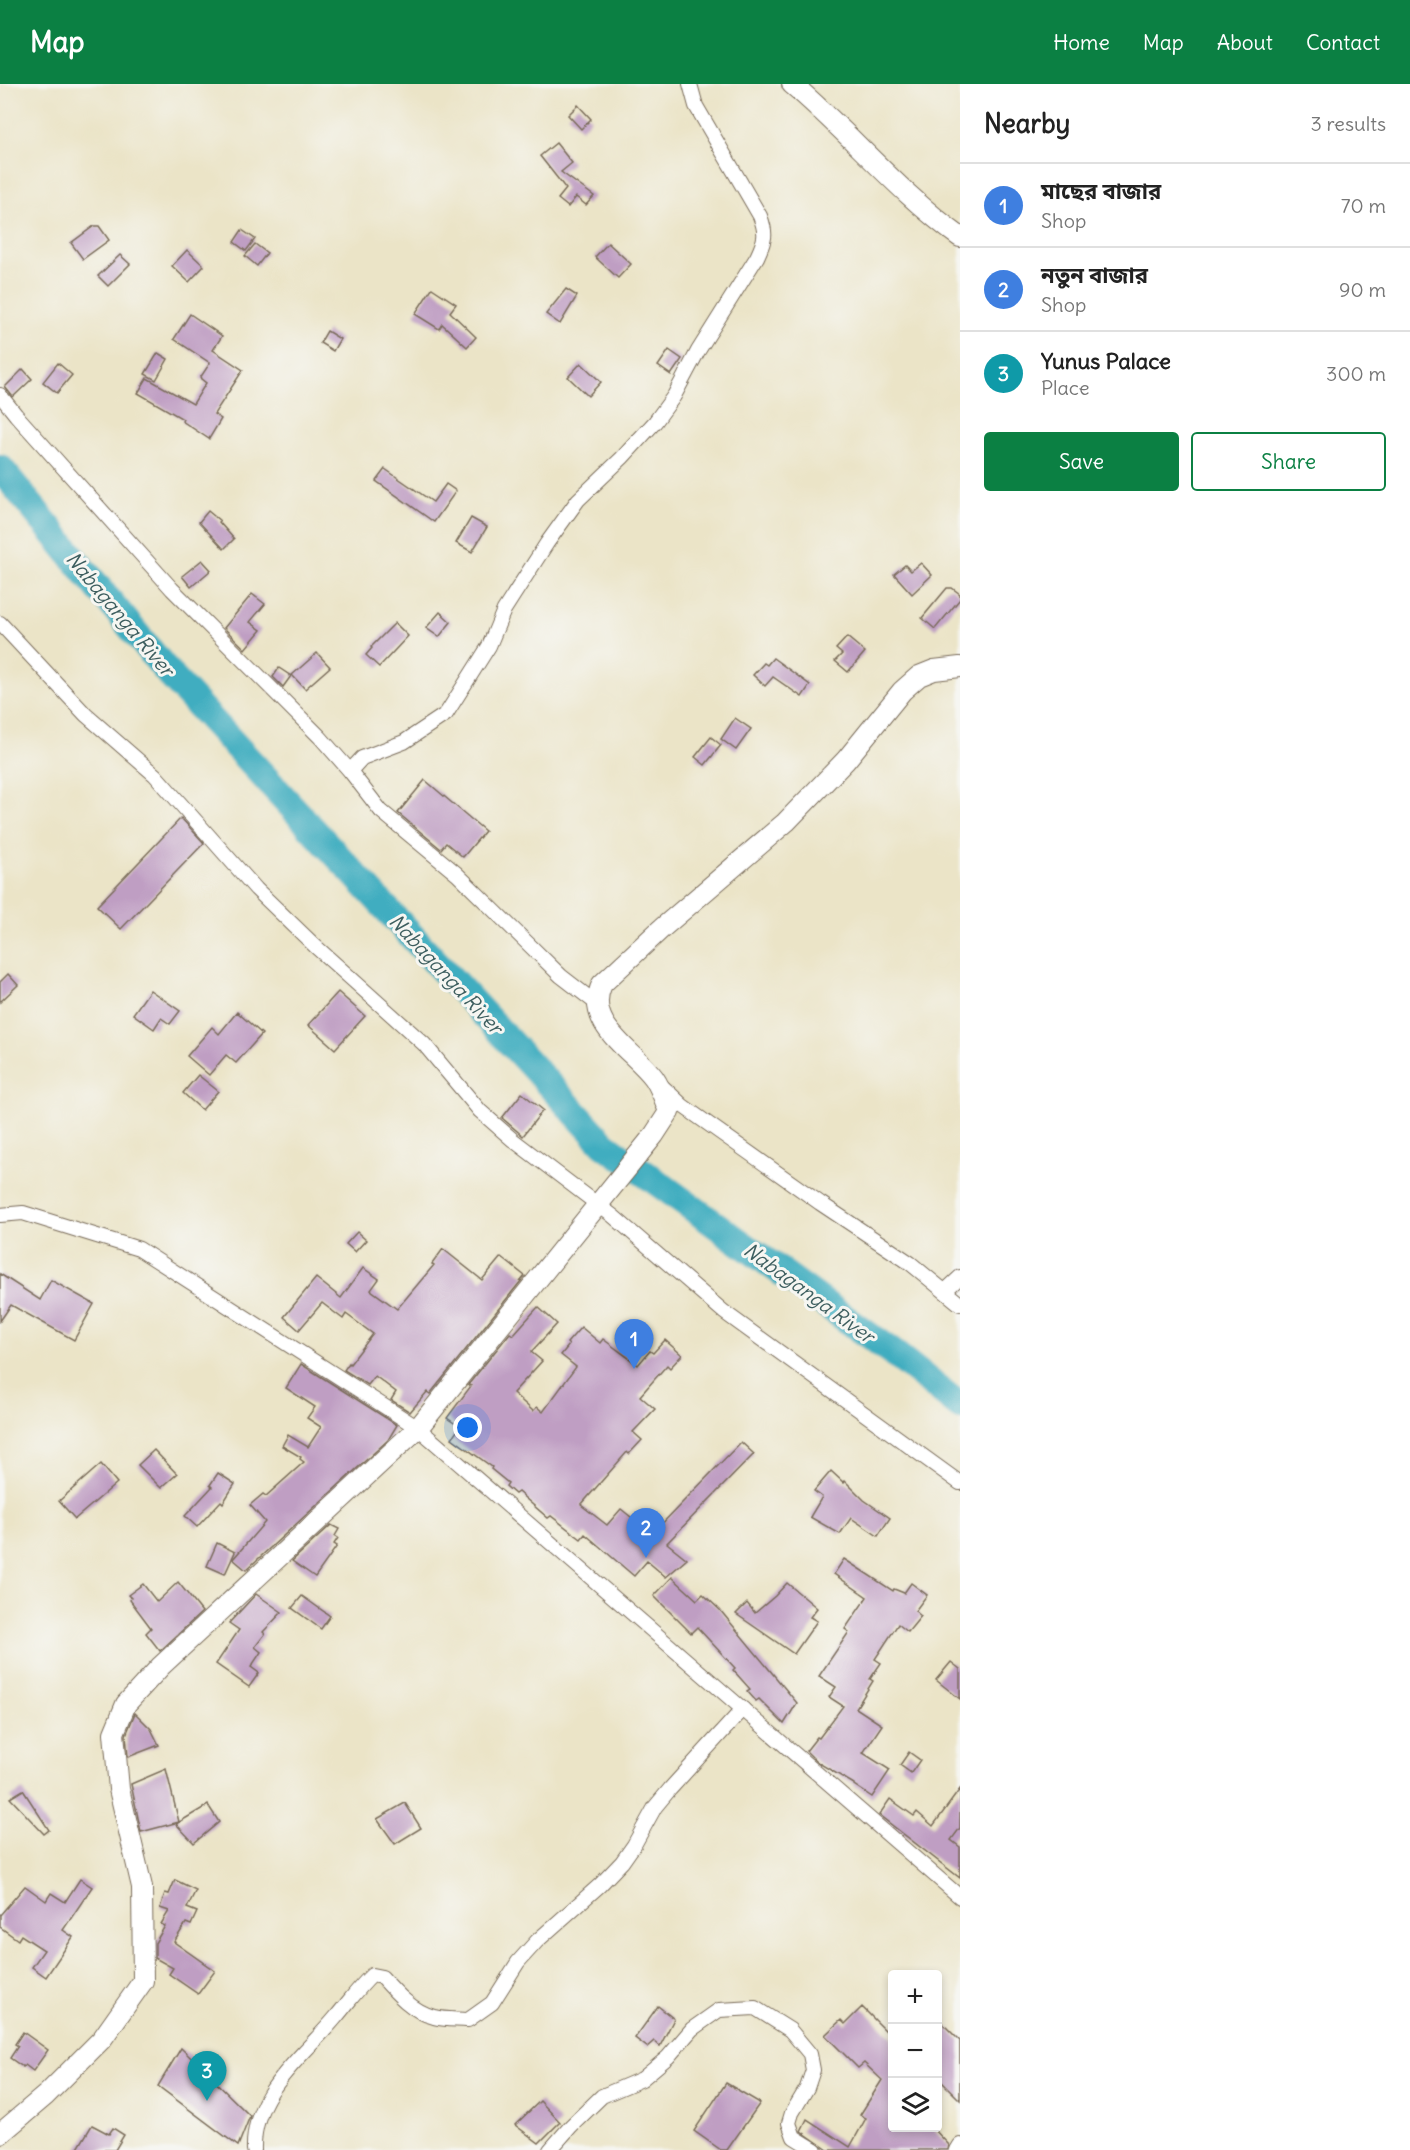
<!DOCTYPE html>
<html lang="en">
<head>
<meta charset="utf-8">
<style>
	:root { --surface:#fff; --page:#f6f6f6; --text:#222; --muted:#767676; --line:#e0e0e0; --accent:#0b8043 }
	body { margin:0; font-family:Delius,"Noto Sans Bengali",sans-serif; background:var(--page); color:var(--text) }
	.controls { position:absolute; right:18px; bottom:18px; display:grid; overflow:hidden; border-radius:6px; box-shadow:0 3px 9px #0003 }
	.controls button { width:54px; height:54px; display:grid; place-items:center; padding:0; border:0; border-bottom:2px solid var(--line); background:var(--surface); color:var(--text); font:30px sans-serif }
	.you { position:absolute; left:468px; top:1344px; width:21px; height:21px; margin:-15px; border:4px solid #fff; border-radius:50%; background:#1a73e8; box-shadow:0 0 0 9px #1a73e833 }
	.badge { display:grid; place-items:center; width:39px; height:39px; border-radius:50%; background:var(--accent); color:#fff; font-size:20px; font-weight:700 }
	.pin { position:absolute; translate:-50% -50px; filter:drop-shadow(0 2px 3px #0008) }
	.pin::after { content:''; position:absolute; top:32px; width:21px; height:18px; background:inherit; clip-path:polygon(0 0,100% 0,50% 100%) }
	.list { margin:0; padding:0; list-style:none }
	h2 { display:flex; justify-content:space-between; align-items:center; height:78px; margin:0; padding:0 24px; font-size:26px }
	h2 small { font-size:20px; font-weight:400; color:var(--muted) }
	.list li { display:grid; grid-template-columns:39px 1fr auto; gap:18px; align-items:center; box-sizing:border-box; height:84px; padding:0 24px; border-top:2px solid var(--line) }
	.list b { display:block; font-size:22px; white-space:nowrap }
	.list p { margin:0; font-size:20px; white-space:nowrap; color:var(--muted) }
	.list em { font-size:20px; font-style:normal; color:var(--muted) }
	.actions { display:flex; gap:12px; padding:18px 24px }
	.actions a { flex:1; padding:14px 0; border:2px solid var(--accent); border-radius:6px; text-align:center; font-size:21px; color:var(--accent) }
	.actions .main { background:var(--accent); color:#fff }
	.icon { flex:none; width:33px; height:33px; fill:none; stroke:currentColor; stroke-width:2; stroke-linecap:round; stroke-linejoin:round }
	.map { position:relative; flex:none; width:960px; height:2066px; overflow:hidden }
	header { display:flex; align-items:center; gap:36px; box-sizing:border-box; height:84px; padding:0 30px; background:var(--accent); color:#fff }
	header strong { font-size:28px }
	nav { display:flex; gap:33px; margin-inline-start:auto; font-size:21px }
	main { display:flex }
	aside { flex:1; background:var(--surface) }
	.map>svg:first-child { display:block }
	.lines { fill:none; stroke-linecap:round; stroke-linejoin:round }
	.river { stroke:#41adc0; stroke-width:28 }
	.building { fill:#bf9ec3 }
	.street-casing { stroke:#796b59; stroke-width:16 }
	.secondary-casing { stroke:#796b59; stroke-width:22 }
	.street { stroke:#fff; stroke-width:14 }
	.secondary { stroke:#fff; stroke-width:20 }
	.labels { text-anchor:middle; stroke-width:6; stroke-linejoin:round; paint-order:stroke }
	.water-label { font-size:20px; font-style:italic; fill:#3d5e5f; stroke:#f6f6f2 }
</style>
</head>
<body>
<header>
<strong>Map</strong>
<nav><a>Home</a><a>Map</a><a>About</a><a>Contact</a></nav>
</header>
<main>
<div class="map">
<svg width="960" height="2066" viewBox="0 0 960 2066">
	<rect width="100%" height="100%" fill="#f6f6f2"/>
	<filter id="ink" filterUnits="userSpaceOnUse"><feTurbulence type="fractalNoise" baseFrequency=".0167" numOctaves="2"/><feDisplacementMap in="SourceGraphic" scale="12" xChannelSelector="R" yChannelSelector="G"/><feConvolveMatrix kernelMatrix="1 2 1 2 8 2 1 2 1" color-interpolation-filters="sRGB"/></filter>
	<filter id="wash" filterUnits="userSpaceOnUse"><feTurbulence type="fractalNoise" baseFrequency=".008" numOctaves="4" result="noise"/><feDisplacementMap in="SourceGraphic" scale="24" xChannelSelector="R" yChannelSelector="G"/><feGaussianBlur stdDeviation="1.35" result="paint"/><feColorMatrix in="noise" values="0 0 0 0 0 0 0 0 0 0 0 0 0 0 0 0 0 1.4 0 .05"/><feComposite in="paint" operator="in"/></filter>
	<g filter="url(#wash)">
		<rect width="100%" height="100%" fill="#ebe4c7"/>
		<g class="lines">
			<polyline class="river" points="0,384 170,591 604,1060 896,1271 960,1322"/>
		</g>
		<g id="blocks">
			<g class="building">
				<polygon points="578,21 591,35 581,45 568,31"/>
				<polygon points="556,59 572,79 561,88 594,112 586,121 576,113 568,123 558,115 566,105 540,72"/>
				<polygon points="94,142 99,142 109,156 83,175 71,159"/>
				<polygon points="242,146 255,155 246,167 234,158"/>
				<polygon points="608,159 631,180 618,194 595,173"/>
				<polygon points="255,160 267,169 257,182 245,172"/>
				<polygon points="187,166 204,182 189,198 172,182"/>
				<polygon points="120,171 130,180 108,202 98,192"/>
				<polygon points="432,204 456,220 450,228 476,253 467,263 442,240 439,245 415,230"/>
				<polygon points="566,205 577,212 560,240 546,230"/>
				<polygon points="190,230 222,252 213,266 243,286 214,330 221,335 209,355 182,337 183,335 138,309 147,294 193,320 206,299 200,294 210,279 174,255"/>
				<polygon points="327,247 340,255 333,267 320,259"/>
				<polygon points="669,266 682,275 671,291 658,282"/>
				<polygon points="158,269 168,275 156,296 145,290"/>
				<polygon points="58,279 72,291 57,309 43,298"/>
				<polygon points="581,279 601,298 588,312 568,293"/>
				<polygon points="23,285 32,295 13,313 5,303"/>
				<polygon points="385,385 433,418 446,400 456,407 434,438 376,397"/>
				<polygon points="208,427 220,437 219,438 234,455 224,465 199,438"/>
				<polygon points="471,434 487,443 472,468 456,459"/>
				<polygon points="202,476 211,486 191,503 182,492"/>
				<polygon points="921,479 932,491 912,510 894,490 905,481 911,487"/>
				<polygon points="947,504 952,504 960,510 960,515 935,545 922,534"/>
				<polygon points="252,510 265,520 250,538 261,546 245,565 224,544"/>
				<polygon points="440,528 451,538 439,553 426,544"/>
				<polygon points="395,539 408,552 379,583 366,571 372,564 371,563"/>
				<polygon points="847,553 865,568 848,588 835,577 842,570 836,565"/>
				<polygon points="317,569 330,583 305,605 292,591"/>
				<polygon points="773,574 810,601 802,613 773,593 765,602 753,591 764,579 767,581"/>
				<polygon points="279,584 291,592 283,603 273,593"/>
				<polygon points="735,634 751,645 736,666 721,655"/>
				<polygon points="711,653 721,661 705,681 695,673"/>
				<polygon points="425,696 485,747 463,773 446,759 441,765 398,729"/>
				<polygon points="181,734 204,759 121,845 97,822"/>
				<polygon points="8,890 18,901 0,918 0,898"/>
				<polygon points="150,906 180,927 170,940 161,934 154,945 133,930"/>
				<polygon points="338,908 365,932 335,965 308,941"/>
				<polygon points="237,928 262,950 236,979 226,971 209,991 187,972 212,943 219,950"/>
				<polygon points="198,991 218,1007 202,1026 183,1009"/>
				<polygon points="522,1009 543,1026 523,1052 502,1034"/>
				<polygon points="357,1148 366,1156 355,1168 346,1160"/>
				<polygon points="443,1165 482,1196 501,1173 525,1192 430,1310 427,1308 410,1328 391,1316 396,1308 375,1292 368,1301 344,1286 349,1279 350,1280 373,1250 346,1230 343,1235 322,1219 299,1246 284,1233 316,1194 341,1214 363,1184 379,1195 371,1206 397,1225 434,1181 432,1180"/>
				<polygon points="0,1190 40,1216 51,1196 94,1220 74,1256 11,1221 0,1237"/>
				<polygon points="538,1223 557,1240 531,1268 542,1277 513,1309 533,1327 537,1323 543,1328 576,1283 561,1271 569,1261 567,1259 581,1243 600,1259 603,1255 638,1281 650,1267 653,1269 665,1256 682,1271 670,1284 667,1281 640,1312 655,1325 633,1348 642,1356 629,1370 627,1368 581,1421 607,1441 621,1425 652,1450 741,1358 754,1370 667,1459 687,1475 666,1493 647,1477 634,1492 585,1450 581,1455 551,1432 548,1434 518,1408 515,1410 506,1402 508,1399 491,1385 492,1383 452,1354 460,1343 447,1334 471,1302 468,1301 510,1249 513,1251"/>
				<polygon points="301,1280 397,1341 388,1356 246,1486 233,1475 265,1438 250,1421 263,1410 266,1412 304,1378 300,1375 301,1373 282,1362 288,1351 308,1363 321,1343 307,1334 315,1323 286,1304"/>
				<polygon points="154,1366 177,1390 161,1404 138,1381"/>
				<polygon points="101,1380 117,1399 75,1435 59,1417"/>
				<polygon points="831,1387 844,1399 845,1397 864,1416 890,1434 878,1452 851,1434 840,1450 810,1433 822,1413 814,1407"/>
				<polygon points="218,1389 235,1400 223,1419 221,1417 197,1443 185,1432 212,1403 210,1401"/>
				<polygon points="331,1441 339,1445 335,1452 338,1454 334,1460 337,1462 315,1493 292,1477"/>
				<polygon points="217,1459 235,1468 225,1490 207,1482"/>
				<polygon points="844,1475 893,1507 894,1505 904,1509 911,1499 927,1511 915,1527 921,1532 908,1548 898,1540 875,1575 881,1579 870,1595 873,1597 856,1624 882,1641 863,1669 890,1686 872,1713 854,1701 854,1700 817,1678 806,1667 817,1653 819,1654 843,1622 829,1613 836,1603 819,1592 849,1548 845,1545 867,1513 834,1490"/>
				<polygon points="672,1493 697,1516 703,1510 720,1526 797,1619 784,1640 759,1615 756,1617 747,1607 750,1605 733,1586 735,1584 697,1543 691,1549 654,1512"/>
				<polygon points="178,1498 202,1528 160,1567 146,1549 151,1544 130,1516 131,1514 128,1511 143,1500 157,1518"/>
				<polygon points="787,1499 817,1524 810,1533 817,1537 794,1570 736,1530 747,1519 755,1529 775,1512"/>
				<polygon points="256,1510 282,1528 263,1548 265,1550 255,1563 261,1568 251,1583 259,1589 249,1603 216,1580 239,1546 229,1539"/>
				<polygon points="302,1512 330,1532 321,1545 292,1524"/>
				<polygon points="951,1578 960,1585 960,1615 936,1596"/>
				<polygon points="135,1629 151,1645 159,1661 128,1673 126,1651"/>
				<polygon points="909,1668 920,1676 911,1689 900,1681"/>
				<polygon points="166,1685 179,1738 141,1748 131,1700"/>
				<polygon points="960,1705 960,1744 951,1756 960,1763 960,1794 879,1731 890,1715 914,1732 917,1728 933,1742"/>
				<polygon points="23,1706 49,1746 44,1750 10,1714"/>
				<polygon points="405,1719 421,1744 395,1760 377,1735"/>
				<polygon points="208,1721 219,1738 194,1759 176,1740"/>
				<polygon points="80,1795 92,1803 63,1846 73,1853 46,1893 32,1883 44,1866 21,1851 18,1856 0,1843 0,1831 25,1802 46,1817 51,1809 65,1818"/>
				<polygon points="175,1796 196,1806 187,1824 197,1828 191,1841 186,1839 174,1858 215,1887 198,1910 169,1890 173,1884 155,1874 155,1859 165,1842 161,1840 169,1827 160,1824 165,1809 169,1810"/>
				<polygon points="658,1922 674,1935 660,1962 654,1957 647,1963 635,1954"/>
				<polygon points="862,1923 892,1953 892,2043 932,2043 949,2061 948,2066 828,2066 801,2047 807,2035 850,2063 866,2034 860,2031 882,1996 864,1979 858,1984 825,1951 841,1936 845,1940"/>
				<polygon points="938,1935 960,1957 960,2016 938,1994"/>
				<polygon points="23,1948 48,1966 33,1987 25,1981 23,1983 10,1974 18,1962 15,1960"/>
				<polygon points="181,1964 250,2032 238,2062 158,2002"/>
				<polygon points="726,1999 760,2019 727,2066 721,2066 694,2047"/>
				<polygon points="540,2017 560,2038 539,2059 515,2041"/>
				<polygon points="92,2041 109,2050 113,2044 124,2051 115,2066 77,2066"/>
			</g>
		</g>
	</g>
	<g filter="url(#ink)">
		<use href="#blocks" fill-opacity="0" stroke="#796b59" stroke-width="1.5"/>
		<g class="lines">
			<g class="street-casing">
				<g id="street">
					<polyline points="0,311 16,331 172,505 320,653 350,687 381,727 457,790 561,892 596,919"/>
					<polyline points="0,539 86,631 155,691 256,805 315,862 424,960 480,1027 513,1056 613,1132 724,1228 960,1399"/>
					<path d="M 350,687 L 362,674 L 404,658 L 446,630 L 489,562 L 504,526 L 547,459 L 578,416 L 622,374 L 655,338 L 674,312 L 698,267 L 757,173 C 765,156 767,150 760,132 L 696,22 L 690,0"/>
					<polyline points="662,1002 683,1022 820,1119 910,1179 960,1220"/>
					<polyline points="0,1131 23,1129 139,1165 418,1344 960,1813"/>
					<polyline points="945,1207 960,1193"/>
					<path d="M 254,2066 C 252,2008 303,1973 336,1933 C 348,1919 358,1904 372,1891 L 382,1893 C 396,1909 413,1928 434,1933 C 444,1936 457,1935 468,1936 L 492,1919 L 518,1878 L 537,1857 L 600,1801 L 622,1778 L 634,1761 L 655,1723 L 670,1705 L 743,1625"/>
					<polyline points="550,2066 571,2042 602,2012 642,1995 668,1973 692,1945 719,1926 755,1924 790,1946 810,1970 813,1986 807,2004 792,2029 789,2039 794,2053 815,2066"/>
					<polyline points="957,2066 960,2061"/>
				</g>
			</g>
			<g class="secondary-casing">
				<g id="secondary">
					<path d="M 792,0 C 850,49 899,109 960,153"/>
					<path d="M 0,2050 L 46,2011 L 102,1955 L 143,1897 L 142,1803 L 119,1705 L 114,1649 L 126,1620 L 161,1582 L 418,1344 L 654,1051 L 669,1028 C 665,1017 661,1004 654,994 C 633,966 583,940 602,900 L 661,845 L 786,738 L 846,676 L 902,607 L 919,592 L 934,586 L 960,583"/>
				</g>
			</g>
			<use href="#street" class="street"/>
			<use href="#secondary" class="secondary"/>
		</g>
	</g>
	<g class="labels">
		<g class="water-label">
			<text transform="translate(120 530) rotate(50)" y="7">Nabaganga River</text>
			<text transform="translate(446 890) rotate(47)" y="7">Nabaganga River</text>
			<text transform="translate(809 1209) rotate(36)" y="7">Nabaganga River</text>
		</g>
	</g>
</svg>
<div class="controls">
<button>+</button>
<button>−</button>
<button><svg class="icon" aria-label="layers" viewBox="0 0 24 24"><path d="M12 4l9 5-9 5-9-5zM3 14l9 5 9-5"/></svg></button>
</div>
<div class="you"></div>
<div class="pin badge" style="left:634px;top:1285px;background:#3f7fe0">1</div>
<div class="pin badge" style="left:646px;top:1474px;background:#3f7fe0">2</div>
<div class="pin badge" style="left:207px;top:2017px;background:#0f9aa8">3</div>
</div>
<aside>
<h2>Nearby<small>3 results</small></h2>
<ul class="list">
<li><span class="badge" style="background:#3f7fe0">1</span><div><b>মাছের বাজার</b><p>Shop</p></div><em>70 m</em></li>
<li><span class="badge" style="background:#3f7fe0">2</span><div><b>নতুন বাজার</b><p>Shop</p></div><em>90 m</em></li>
<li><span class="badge" style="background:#0f9aa8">3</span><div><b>Yunus Palace</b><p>Place</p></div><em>300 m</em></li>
</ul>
<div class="actions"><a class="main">Save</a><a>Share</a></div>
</aside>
</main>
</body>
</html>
